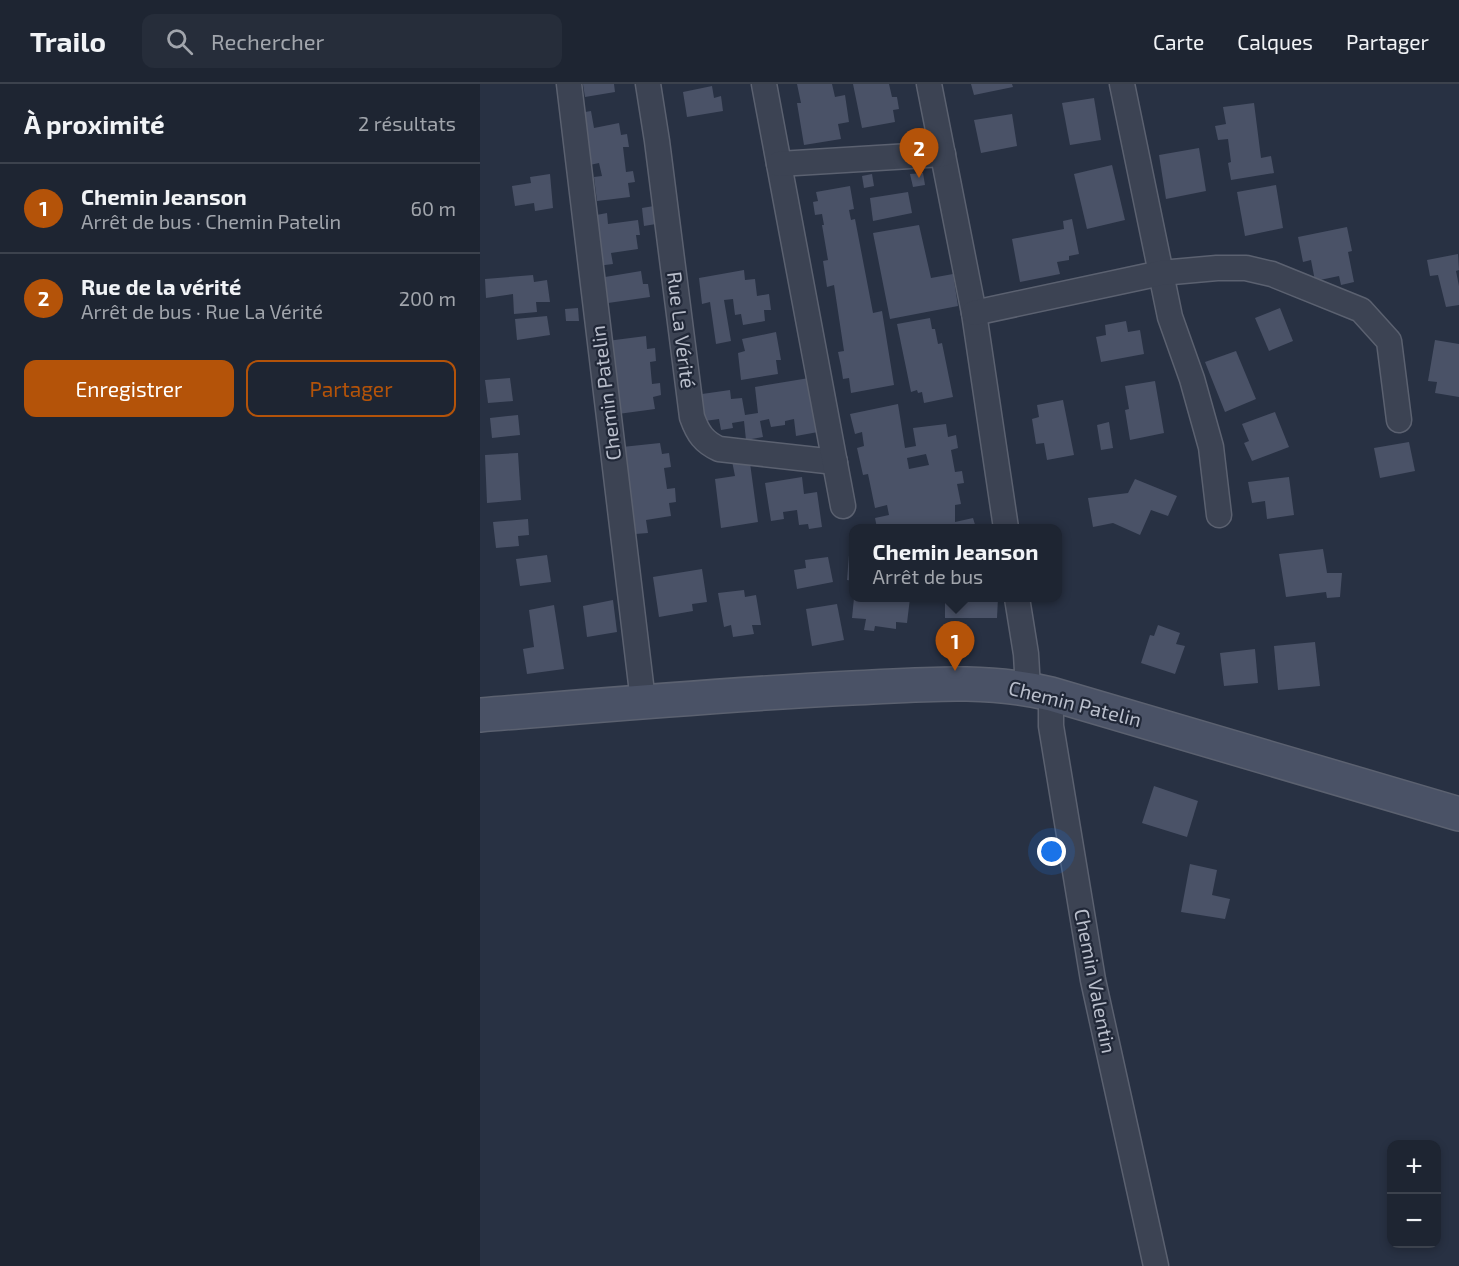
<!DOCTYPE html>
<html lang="fr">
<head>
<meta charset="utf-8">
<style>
	:root { --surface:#1e2532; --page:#262d3a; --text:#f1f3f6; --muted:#a1a5ac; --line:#3c424d; --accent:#b45309 }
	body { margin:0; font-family:"Exo 2",sans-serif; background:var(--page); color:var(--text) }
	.controls { position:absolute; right:18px; bottom:18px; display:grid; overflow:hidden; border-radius:12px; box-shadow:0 3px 9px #0003 }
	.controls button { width:54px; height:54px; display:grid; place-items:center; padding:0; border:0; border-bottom:2px solid var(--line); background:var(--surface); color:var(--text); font:30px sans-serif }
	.you { position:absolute; left:572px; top:768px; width:21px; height:21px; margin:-15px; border:4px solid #fff; border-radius:50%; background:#1a73e8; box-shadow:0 0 0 9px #1a73e833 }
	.badge { display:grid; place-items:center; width:39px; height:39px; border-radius:50%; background:var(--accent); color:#fff; font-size:20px; font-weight:700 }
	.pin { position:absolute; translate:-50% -50px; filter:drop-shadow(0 2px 3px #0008) }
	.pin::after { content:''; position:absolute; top:32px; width:21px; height:18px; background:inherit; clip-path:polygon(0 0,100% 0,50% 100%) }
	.popup { position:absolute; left:369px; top:440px; width:213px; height:78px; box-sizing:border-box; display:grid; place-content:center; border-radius:12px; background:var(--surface); filter:drop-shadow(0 2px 4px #0005); font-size:20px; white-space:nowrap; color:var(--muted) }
	.popup b { font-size:22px; color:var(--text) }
	.popup::after { content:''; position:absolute; left:50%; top:100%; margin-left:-12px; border:12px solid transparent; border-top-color:var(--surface) }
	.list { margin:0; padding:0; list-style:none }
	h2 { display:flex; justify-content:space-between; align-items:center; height:78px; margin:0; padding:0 24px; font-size:26px }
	h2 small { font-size:20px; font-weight:400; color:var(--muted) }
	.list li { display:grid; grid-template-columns:39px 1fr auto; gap:18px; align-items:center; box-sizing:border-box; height:90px; padding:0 24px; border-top:2px solid var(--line) }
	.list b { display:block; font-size:22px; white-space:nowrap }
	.list p { margin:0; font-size:20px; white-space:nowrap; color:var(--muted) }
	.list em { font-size:20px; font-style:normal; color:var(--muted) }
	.actions { display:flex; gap:12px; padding:18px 24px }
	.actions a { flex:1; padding:14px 0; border:2px solid var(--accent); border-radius:12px; text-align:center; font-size:21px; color:var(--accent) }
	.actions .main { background:var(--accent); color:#fff }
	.icon { flex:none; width:33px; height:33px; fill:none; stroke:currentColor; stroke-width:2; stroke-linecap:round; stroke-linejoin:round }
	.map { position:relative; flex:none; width:979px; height:1182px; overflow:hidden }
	header { display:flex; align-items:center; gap:36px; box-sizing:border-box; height:84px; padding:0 30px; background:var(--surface); border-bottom:2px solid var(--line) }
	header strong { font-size:28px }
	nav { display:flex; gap:33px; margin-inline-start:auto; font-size:21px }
	.search { width:420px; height:54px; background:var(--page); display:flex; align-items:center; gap:15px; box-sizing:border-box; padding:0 21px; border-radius:12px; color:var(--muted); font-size:22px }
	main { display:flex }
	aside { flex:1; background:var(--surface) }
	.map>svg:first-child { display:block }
	.building { fill:#4a5267; fill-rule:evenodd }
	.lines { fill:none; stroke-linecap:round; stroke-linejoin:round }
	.street-casing { stroke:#5b6170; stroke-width:27 }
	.secondary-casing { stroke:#5b6170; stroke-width:36 }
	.street { stroke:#3c4353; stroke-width:24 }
	.secondary { stroke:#4a5266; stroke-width:33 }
	.labels { text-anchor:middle; stroke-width:4.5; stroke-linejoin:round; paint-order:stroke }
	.street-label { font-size:20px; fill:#babfcc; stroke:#212838 }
</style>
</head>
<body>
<header>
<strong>Trailo</strong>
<div class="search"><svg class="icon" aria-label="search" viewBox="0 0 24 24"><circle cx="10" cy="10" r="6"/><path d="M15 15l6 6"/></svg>Rechercher</div>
<nav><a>Carte</a><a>Calques</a><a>Partager</a></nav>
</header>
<main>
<aside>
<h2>À proximité<small>2 résultats</small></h2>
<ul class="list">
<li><span class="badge">1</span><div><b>Chemin Jeanson</b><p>Arrêt de bus · Chemin Patelin</p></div><em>60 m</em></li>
<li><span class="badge">2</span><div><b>Rue de la vérité</b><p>Arrêt de bus · Rue La Vérité</p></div><em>200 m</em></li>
</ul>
<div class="actions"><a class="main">Enregistrer</a><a>Partager</a></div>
</aside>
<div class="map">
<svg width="979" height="1182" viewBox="0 0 979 1182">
	<rect width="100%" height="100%" fill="#283143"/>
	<g class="building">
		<polygon points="103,0 134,0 135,8 105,13"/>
		<polygon points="317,0 352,0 355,13 365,11 369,38 358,40 361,55 324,61 317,19 321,19"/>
		<polygon points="373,0 409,0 412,13 417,13 419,25 413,26 415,38 382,44"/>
		<polygon points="491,0 532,0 533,3 494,11"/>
		<polygon points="232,2 234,14 241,12 243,27 207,33 203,8"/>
		<polygon points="614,14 621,56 590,61 582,19"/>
		<polygon points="774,19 781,74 791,72 794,89 751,96 748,79 751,78 748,55 738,56 735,42 746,40 743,23"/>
		<polygon points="111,27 114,44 139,39 141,51 147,50 149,63 143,63 146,88 153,87 155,98 148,99 150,113 117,117 114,93 122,92 119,79 105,82 99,29"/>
		<polygon points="532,30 537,62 501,69 494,36"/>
		<polygon points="719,64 726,107 686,115 679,71"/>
		<polygon points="632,81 645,136 607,145 594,90"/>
		<polygon points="443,89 445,101 433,103 430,90"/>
		<polygon points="70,90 73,124 55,127 54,119 35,122 32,102 51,99 50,93"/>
		<polygon points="392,90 394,102 384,104 382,92"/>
		<polygon points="796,101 803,144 765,152 757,108"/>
		<polygon points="370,102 374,125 369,126 371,136 375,135 393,229 402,227 414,301 371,309 369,294 363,295 361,282 358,268 364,267 354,201 347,203 343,177 348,176 342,141 344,141 342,130 335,131 333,118 338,117 336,108"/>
		<polygon points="428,108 432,129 393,137 390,114"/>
		<polygon points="180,121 182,139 164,142 162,124"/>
		<polygon points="127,129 128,140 158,136 160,151 156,151 158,165 131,169 133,180 117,182 111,132"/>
		<polygon points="592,135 599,170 589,172 589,176 577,178 580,190 540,198 532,155 584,145 583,137"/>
		<polygon points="439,141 451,194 473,190 478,222 410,235 393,149"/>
		<polygon points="867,143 872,167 868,168 874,198 861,201 859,192 835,197 831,176 823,178 818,153"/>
		<polygon points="978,170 979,186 976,187 979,202 979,221 966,223 958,191 950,192 947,176"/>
		<polygon points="264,186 265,196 275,195 277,212 289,210 291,226 284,226 285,237 263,241 261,230 255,231 253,215 244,216 251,257 236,260 230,218 222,220 219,194"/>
		<polygon points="161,187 163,200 168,200 170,213 128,219 125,193"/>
		<polygon points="53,191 54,198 67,196 70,218 56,218 57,228 34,230 33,210 6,214 5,195"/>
		<polygon points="98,224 99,237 86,237 85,225"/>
		<polygon points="800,224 813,257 789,267 775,234"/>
		<polygon points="67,232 70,251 37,256 35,235"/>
		<polygon points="450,234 452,245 455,245 458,260 462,259 473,313 444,319 442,308 438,309 437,306 431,308 417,240"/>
		<polygon points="646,237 648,248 660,246 664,270 621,278 616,253 626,251 625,241"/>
		<polygon points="296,248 301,276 296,276 298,290 261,296 258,269 265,267 262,255"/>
		<polygon points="166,252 167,265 175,264 176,277 170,278 172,300 180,299 181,311 173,313 175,325 138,330 127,257"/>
		<polygon points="955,256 979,260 979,313 955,309 957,298 948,297"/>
		<polygon points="756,267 776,315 745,328 725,278"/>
		<polygon points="30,294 33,317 8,319 5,296"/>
		<polygon points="329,294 338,348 316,352 314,335 305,337 305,341 291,343 289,335 280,337 283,353 266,356 264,337 252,339 253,344 241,346 239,335 225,337 222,310 250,306 251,315 262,314 265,331 278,329 275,303"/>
		<polygon points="675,297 684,349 650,356 645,326 649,325 645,302"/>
		<polygon points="583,316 594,371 567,376 564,359 556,360 552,335 559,333 557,321"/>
		<path d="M 418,320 L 425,364 L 436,362 L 433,344 L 466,340 L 468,353 L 476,351 L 478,364 L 471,366 L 475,388 L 482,387 L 484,399 L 477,400 L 481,420 L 475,421 L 475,438 L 493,434 L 496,444 L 397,444 L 395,434 L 409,431 L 407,421 L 395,424 L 388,390 L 383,391 L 377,364 L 384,362 L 382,348 L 375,350 L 370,330 ZM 446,370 L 449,381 L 429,385 L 427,374 Z"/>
		<polygon points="795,328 809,363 772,377 764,359 769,357 762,340"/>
		<polygon points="38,331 40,351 12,354 10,334"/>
		<polygon points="629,338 633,364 621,366 617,341"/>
		<polygon points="929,358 935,387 900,394 894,364"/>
		<polygon points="180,359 182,370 189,369 191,383 184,384 187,405 195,404 196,418 189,419 191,432 166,436 168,449 155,450 142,363"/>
		<polygon points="38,369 41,416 7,419 5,371"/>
		<polygon points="252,377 270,379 278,438 241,444 235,395 255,392"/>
		<polygon points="322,393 324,410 337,408 342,443 329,445 328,440 319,441 317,426 303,428 304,435 291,437 285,399"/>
		<polygon points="809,393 814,431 787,435 785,417 772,419 768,398"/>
		<polygon points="655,395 697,412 688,432 671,426 660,451 633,439 613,443 608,414 648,409"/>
		<polygon points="48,435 49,451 38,452 39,462 16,464 13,438"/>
		<polygon points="843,465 847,489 862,489 860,513 847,514 846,508 806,513 799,470"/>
		<polygon points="67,471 71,498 40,502 36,475"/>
		<polygon points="369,471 373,472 373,497 367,496"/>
		<polygon points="348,473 353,498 317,505 314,486 326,484 325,476"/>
		<polygon points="222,485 227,518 212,520 213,527 179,533 173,493"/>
		<polygon points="264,506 265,513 276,511 281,541 272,541 274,550 253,553 251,541 244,543 238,509"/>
		<polygon points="374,514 430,514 427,539 416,538 416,545 395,542 394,547 384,546 386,535 372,534"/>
		<polygon points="465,514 518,514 517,534 465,534"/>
		<polygon points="133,516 137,548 107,553 103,522"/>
		<polygon points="357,520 364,556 332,562 326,525"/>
		<polygon points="74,521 84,585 47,590 43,565 54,563 49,526"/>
		<polygon points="678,541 700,549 696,560 705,562 695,590 661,579 670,551 674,552"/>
		<polygon points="835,558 840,602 798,606 794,562"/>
		<polygon points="775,565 778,599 744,602 740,569"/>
		<polygon points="674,702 718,717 707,753 662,739"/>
		<polygon points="710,780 737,786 732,811 750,815 745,835 701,828"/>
	</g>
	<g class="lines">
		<g class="street-casing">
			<g id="street">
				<polyline points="89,0 163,617"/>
				<path d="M 168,0 L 177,57 L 212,333 C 218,350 224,358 239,365 L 355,378"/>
				<polyline points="284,0 363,422"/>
				<polyline points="449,0 494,229 526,444"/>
				<polyline points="642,0 690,233 712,295 731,363 739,431"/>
				<polyline points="299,80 463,70"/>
				<polyline points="494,229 681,189 737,184 766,184 792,190 881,226 909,257 919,336"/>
				<polyline points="537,514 546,570 548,605"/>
				<polyline points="571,610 571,642 613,896 676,1182"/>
			</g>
		</g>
		<g class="secondary-casing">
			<path id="secondary" d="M 0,631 C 124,621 248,610 372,604 C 439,601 505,594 571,610 L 979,730"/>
		</g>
		<use href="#street" class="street"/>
		<use href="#secondary" class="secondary"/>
	</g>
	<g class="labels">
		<g class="street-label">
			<text transform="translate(201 246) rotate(83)" y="7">Rue La Vérité</text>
			<text transform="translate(126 309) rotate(-97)" y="7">Chemin Patelin</text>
			<text transform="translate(595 620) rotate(14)" y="7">Chemin Patelin</text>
			<text transform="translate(615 897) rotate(79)" y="7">Chemin Valentin</text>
		</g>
	</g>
</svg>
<div class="controls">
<button>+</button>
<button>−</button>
</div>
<div class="you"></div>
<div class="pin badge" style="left:475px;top:587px">1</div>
<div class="popup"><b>Chemin Jeanson</b>Arrêt de bus</div>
<div class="pin badge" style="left:439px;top:94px">2</div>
</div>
</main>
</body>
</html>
